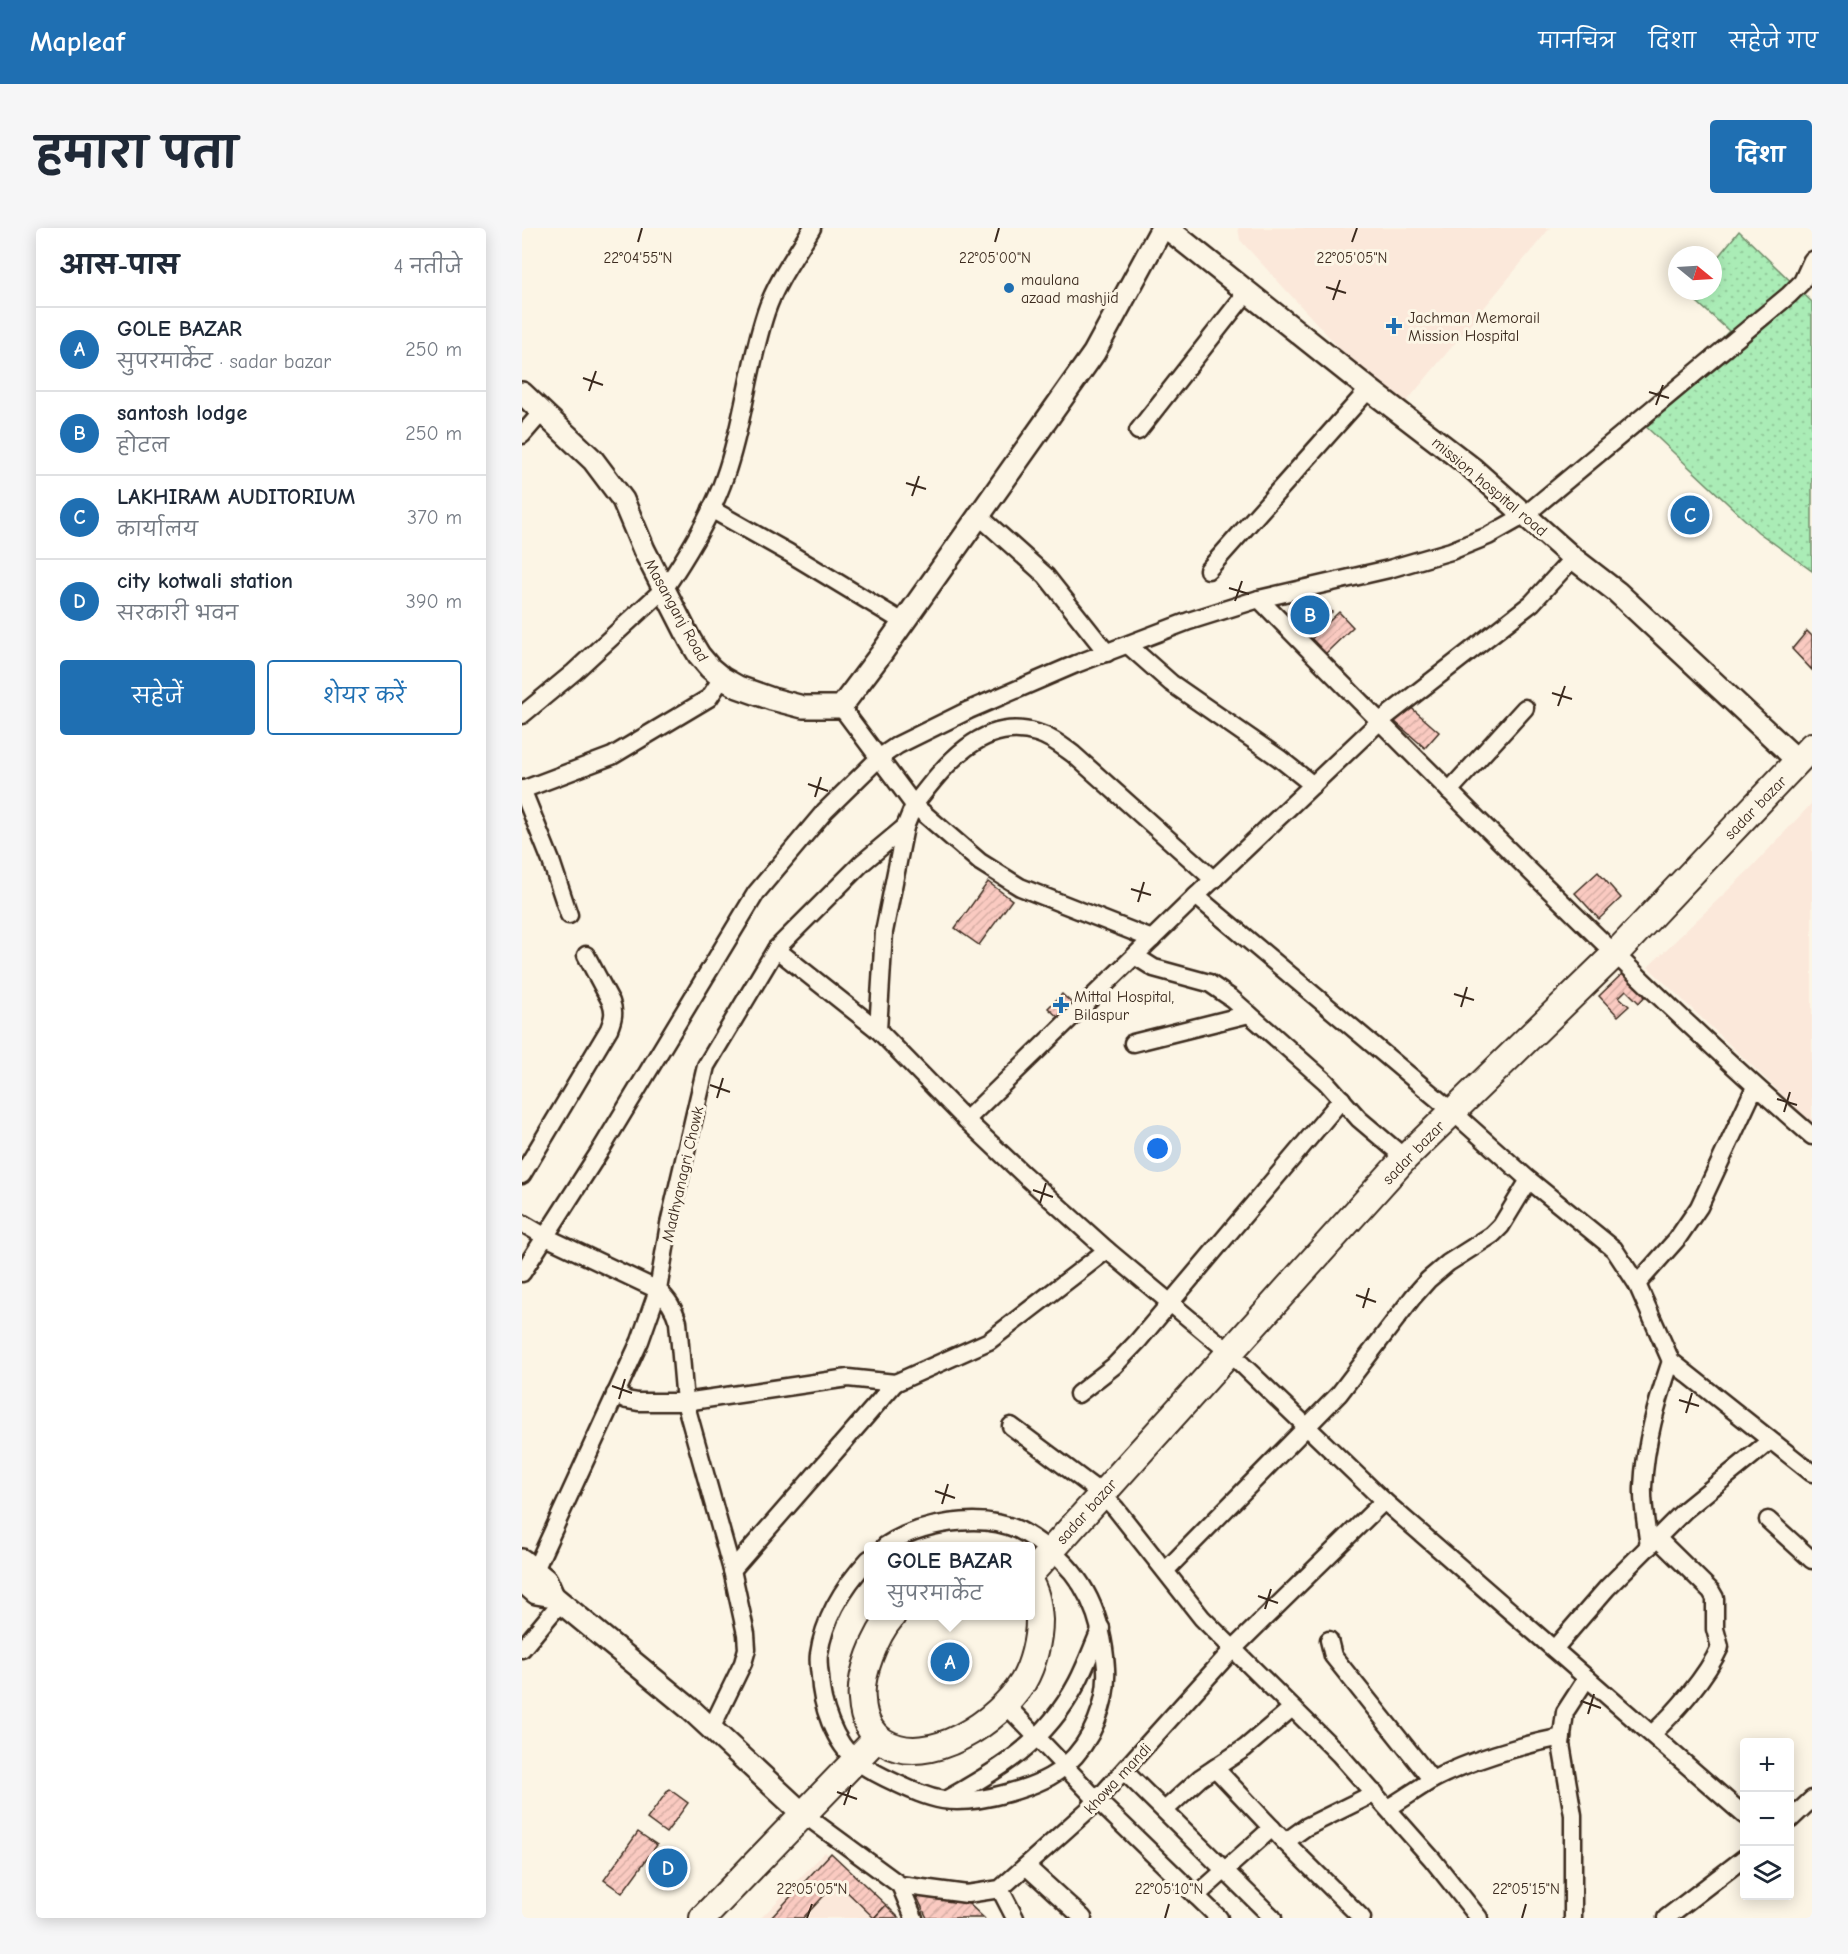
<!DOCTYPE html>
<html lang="hi">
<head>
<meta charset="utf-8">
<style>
	:root { --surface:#fff; --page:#f6f6f7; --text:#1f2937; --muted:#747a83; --line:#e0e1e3; --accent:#1f6fb2 }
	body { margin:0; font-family:"Comic Neue","Playpen Sans Deva",sans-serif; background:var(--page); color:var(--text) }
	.controls { position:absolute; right:18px; bottom:18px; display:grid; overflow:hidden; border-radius:6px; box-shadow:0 3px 15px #0003 }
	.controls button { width:54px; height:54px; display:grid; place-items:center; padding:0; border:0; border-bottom:2px solid var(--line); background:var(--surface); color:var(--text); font:30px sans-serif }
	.compass { position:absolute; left:1146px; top:18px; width:54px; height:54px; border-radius:50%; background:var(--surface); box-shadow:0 3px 15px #0003; rotate:108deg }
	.you { position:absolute; left:636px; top:921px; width:21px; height:21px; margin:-15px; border:4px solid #fff; border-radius:50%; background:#1a73e8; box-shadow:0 0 0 9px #1a73e833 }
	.badge { display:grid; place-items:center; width:39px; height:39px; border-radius:50%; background:var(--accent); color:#fff; font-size:20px; font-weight:700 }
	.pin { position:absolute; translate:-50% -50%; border:3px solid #fff; box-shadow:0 2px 6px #0006 }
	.popup { position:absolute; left:342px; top:1314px; width:171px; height:78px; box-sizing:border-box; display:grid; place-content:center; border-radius:6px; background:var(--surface); filter:drop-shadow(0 2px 4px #0005); font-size:20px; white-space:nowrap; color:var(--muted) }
	.popup b { font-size:22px; color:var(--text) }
	.popup::after { content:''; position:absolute; left:50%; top:100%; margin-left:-12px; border:12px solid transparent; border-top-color:var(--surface) }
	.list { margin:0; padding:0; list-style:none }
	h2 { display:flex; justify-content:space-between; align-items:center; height:78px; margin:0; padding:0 24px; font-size:26px }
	h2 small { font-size:20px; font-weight:400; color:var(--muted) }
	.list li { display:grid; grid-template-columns:39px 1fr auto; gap:18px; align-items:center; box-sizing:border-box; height:84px; padding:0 24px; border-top:2px solid var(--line) }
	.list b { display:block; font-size:22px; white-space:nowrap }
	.list p { margin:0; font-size:20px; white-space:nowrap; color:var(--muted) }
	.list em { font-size:20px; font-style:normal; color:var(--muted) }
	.actions { display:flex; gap:12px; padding:18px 24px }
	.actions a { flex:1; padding:14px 0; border:2px solid var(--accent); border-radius:6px; text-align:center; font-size:21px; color:var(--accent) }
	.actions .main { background:var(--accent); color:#fff }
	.icon { flex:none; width:33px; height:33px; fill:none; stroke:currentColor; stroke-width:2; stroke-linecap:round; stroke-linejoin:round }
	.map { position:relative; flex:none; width:1290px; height:1690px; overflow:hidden; border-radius:6px }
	header { display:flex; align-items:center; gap:36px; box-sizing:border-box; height:84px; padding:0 30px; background:var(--accent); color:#fff }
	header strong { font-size:28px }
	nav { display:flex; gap:33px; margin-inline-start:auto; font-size:21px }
	.intro { display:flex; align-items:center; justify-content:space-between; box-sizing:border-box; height:144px; padding:0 36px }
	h1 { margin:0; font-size:42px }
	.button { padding:15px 27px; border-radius:6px; background:var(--accent); color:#fff; font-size:21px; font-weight:700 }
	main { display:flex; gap:36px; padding:0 36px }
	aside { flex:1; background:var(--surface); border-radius:6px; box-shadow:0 3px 15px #0003 }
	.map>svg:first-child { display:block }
	.built { fill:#fbe8da }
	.grass { fill:url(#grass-dots); stroke:#728b6a; stroke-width:1.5 }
	.building { fill:url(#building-hatch); stroke:#3b2a1e; stroke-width:1.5 }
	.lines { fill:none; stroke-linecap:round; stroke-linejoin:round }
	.minor-casing { stroke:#3b2a1e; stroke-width:21 }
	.tertiary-casing { stroke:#3b2a1e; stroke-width:26 }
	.primary-casing { stroke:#3b2a1e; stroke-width:30 }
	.minor { stroke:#fcf5e5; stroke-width:16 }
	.tertiary { stroke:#fcf5e5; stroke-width:21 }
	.primary { stroke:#fcf5e5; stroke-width:26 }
	.ticks { fill:none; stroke:#3b2a1e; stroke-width:2 }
	.poi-dot { fill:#1f6fb2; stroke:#fcf5e5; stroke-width:2 }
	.labels { text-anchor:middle; stroke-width:6; stroke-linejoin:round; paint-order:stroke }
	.poi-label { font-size:16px; fill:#3b2a1e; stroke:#fcf5e5; text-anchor:start }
	.street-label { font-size:16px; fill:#3b2a1e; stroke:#fcf5e5 }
	.ticks-label { font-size:15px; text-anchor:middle; fill:#3b2a1e; stroke:#fcf5e5; stroke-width:6; stroke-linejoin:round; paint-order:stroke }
</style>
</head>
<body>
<header>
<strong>Mapleaf</strong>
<nav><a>मानचित्र</a><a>दिशा</a><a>सहेजे गए</a></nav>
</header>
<div class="intro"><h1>हमारा पता</h1><a class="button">दिशा</a></div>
<main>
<aside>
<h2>आस-पास<small>4 नतीजे</small></h2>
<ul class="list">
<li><span class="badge">A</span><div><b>GOLE BAZAR</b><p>सुपरमार्केट · sadar bazar</p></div><em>250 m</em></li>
<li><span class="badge">B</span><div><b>santosh lodge</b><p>होटल</p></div><em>250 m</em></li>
<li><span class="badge">C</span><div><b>LAKHIRAM AUDITORIUM</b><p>कार्यालय</p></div><em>370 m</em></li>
<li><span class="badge">D</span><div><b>city kotwali station</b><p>सरकारी भवन</p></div><em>390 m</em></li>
</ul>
<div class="actions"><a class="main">सहेजें</a><a>शेयर करें</a></div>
</aside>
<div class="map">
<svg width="1290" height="1690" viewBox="0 0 1290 1690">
	<defs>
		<pattern id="grass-dots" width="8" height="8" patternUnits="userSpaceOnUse" patternTransform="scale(1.5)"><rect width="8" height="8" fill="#aaecb6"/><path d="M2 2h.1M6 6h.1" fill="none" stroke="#93cb9c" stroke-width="1.8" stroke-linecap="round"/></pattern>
		<pattern id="building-hatch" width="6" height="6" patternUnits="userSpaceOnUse" patternTransform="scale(1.5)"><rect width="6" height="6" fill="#facac1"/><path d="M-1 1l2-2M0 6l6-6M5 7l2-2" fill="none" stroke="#d7aea5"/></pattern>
	</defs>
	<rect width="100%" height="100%" fill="#fcf5e5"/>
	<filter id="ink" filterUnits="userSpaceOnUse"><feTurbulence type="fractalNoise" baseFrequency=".0167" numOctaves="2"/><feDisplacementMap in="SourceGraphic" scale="12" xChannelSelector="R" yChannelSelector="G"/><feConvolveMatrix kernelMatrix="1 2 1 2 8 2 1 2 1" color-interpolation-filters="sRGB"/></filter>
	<g filter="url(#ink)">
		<g class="built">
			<polygon points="716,0 1028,0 876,184 718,12"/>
			<polygon points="1290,575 1290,895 1126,739 1229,640"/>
			<polygon points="303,1624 360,1679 373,1690 239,1690"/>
		</g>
		<polygon class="grass" points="1217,3 1290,74 1290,343 1236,304 1119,194 1207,103 1175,74 1171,63 1191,63 1191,35"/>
		<g class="building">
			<polygon points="792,366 810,384 784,408 767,390"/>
			<polygon points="817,384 831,399 802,427 788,412"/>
			<polygon points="1285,403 1290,408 1290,442 1270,421"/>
			<polygon points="885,476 917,504 903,520 871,492"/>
			<polygon points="1076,644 1099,670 1077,691 1053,665"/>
			<polygon points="466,654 490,672 457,717 433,700"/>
			<polygon points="1102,744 1124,767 1117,775 1104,762 1097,769 1107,778 1096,788 1077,768"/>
			<polygon points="540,766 553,778 539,792 526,780"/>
			<polygon points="147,1561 166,1575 144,1605 125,1591"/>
			<polygon points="116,1604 135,1617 100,1665 82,1652"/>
			<polygon points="309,1625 364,1677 352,1690 315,1654 281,1690 249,1690"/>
			<polygon points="400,1667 447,1676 462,1690 405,1690 395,1669"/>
			<polygon points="364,1677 377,1690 352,1690"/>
		</g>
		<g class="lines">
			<g class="minor-casing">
				<g id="minor">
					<polyline points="616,203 725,64"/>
					<polyline points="0,207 20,184"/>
					<polyline points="189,281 267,325 381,394"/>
					<polyline points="457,288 524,348 585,425"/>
					<polyline points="686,342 847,161"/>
					<path d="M 737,371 C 828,464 920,556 1012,647 C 1103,736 1194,825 1290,908"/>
					<polyline points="606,417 649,455 757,530 791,557"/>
					<polyline points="319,479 392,577 383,599 362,704 356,802"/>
					<path d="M 0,487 L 52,444 L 143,360 C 166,326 190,287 203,248 C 222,194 226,138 244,84 C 254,54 274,27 290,0"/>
					<polyline points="0,561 29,633 47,687"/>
					<polyline points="0,562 90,528 187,470 200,450"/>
					<polyline points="927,563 1003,480"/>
					<polyline points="674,668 931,884 1007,952 1092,1021 1115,1056 1149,1133 1290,1245"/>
					<path d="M 630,711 L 498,659 L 458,634 L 392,577 C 422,538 460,488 515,505 C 529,509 540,518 551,526 L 692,652"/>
					<polyline points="254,721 356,802 444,892 502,947 585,1022 707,1124 862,1273 1222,1587"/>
					<polyline points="613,728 632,740 687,755 709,770 804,854 837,891 883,930"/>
					<polyline points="611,815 727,786"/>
					<polyline points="444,892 674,668 857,494 1010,375 1051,330"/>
					<path d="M 0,947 L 87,801 C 91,791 93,784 89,774 L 64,727"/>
					<path d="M 0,995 L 24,1009 L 136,1062 C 146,1072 152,1080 156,1094 L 163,1174 L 210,1342 L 224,1406 L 225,1421 L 221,1435 L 189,1501"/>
					<polyline points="0,1045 78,923 234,665 303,583 358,529 376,517 447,482 554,436 667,393 737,371 867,341 929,323 966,308 1003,287 1267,67 1280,54 1290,32"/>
					<polyline points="1115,1056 1155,1011 1177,979 1233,859"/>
					<polyline points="93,1166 105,1172 116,1174 163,1174 326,1150 373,1155 467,1113 585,1022"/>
					<polyline points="556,1166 592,1138 616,1113 820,871"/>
					<polyline points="489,1198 580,1266 594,1281 680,1390 817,1526 910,1631 957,1690"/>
					<polyline points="1246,1292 1290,1332"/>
					<path d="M 1127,1319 C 1125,1300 1120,1278 1121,1259 C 1123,1215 1135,1174 1149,1133"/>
					<path d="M 347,1331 C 323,1357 302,1390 297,1426 C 296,1433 297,1441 298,1448 C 299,1476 312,1515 335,1533 C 346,1542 361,1549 374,1555 C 389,1562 404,1569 421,1572 C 453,1577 520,1560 544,1537 C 570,1514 586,1475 584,1440 C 581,1393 566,1351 527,1322 C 518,1315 507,1307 497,1302 C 458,1284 397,1295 363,1318"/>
					<polyline points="13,1342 118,1113 136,1062 147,996 184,838 254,721 340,635 383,599"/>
					<polyline points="210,1342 373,1155"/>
					<polyline points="644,1342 817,1166 891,1069 906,1052 926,1035 970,1007 979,998 1007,952"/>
					<polyline points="807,1412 811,1428 910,1552"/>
					<polyline points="0,1421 39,1374"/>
					<polyline points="1032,1421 1085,1360 1163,1282 1248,1213"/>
					<polyline points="483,1476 575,1572 697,1690"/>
					<path d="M 1130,1506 C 1153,1485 1185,1448 1198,1419 L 1193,1401 L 1193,1370 L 1189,1363 L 1135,1310"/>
					<polyline points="693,1540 763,1614 840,1690"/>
					<polyline points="602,1543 751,1690"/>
					<path d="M 423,1572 C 479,1541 524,1514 555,1455 C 564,1438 571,1418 579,1400"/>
					<path d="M 866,1580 C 881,1571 895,1561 910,1552 C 946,1533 999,1517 1040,1509"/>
					<polyline points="643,1582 678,1550 723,1520 770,1480"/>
					<polyline points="280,1585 378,1657 445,1666 478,1661 566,1582 711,1421 862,1273"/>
					<polyline points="1268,1592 1290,1571"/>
					<polyline points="763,1614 784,1599 853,1565"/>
					<polyline points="504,1638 561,1690"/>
					<polyline points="378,1657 392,1690"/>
					<polyline points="478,1661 493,1690"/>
					<polyline points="674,1668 750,1600"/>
					<polyline points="1051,1690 1051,1587 1039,1516 1043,1484 1065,1450"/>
					<polyline points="1144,1690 1222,1630"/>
				</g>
			</g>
			<g class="tertiary-casing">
				<g id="tertiary">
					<polyline points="645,0 847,161 950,240 1051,330 1095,364 1276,533"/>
					<polyline points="0,165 71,232 101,272 122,322 168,412 177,427 188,440 200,450 216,459 250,471 281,479 319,479 359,426 572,125 640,0"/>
					<polyline points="0,1332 24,1352 31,1368"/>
					<polyline points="0,1353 14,1365 31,1368 167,1480 280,1585"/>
				</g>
			</g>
			<g class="primary-casing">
				<g id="primary">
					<polyline points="509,1345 883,930 1093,726 1290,518"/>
					<path d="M 370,1388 C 354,1406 337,1448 340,1472 C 341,1489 347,1505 362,1514 C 407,1541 477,1493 501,1454 C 511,1437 517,1412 517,1392 C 516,1380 515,1368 509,1357"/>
					<polyline points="181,1690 355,1510"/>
				</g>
			</g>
			<use href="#minor" class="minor"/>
			<use href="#tertiary" class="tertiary"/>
			<use href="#primary" class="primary"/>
		</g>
	</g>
	<path class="ticks" d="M 116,14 L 120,0M 473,14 L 477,0M 830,14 L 835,0M 804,59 L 824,65M 811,72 L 818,52M 61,150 L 81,157M 67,163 L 74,143M 1127,164 L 1147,170M 1134,177 L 1141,157M 384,255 L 404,261M 390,268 L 397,248M 707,360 L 727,366M 713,373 L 720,353M 1030,465 L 1050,471M 1036,478 L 1043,458M 286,556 L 306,563M 293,569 L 299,549M 609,661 L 629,667M 616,674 L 622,654M 932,766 L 952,772M 939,779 L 945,759M 188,857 L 208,864M 195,870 L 201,850M 1255,871 L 1275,877M 1262,884 L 1268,864M 511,962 L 531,969M 518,975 L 524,955M 834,1067 L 854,1074M 841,1080 L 847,1060M 90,1158 L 110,1165M 97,1171 L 103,1151M 1157,1172 L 1177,1178M 1164,1185 L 1170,1165M 413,1263 L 433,1270M 420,1276 L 426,1256M 736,1368 L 756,1375M 743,1381 L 749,1361M 1059,1473 L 1079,1480M 1066,1486 L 1072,1466M 315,1564 L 335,1571M 322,1577 L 329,1557M 285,1690 L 290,1676M 643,1690 L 647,1676M 1000,1690 L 1004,1676"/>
	<g class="poi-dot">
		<circle cx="487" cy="60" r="6"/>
		<path d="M869 89h6v6h6v6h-6v6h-6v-6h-6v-6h6z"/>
		<path d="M536 768h6v6h6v6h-6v6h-6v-6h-6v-6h6z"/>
	</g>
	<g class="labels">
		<g class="poi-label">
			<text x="499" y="57">maulana<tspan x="499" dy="18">azaad mashjid</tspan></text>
			<text x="886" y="95">Jachman Memorail<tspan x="886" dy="18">Mission Hospital</tspan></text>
			<text x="552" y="774">Mittal Hospital,<tspan x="552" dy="18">Bilaspur</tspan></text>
		</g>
		<g class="street-label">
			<text transform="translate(968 258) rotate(40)" y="6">mission hospital road</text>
			<text transform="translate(155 382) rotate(61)" y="6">Masanganj Road</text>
			<text transform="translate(1233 579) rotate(-46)" y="6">sadar bazar</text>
			<text transform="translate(891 924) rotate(-46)" y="6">sadar bazar</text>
			<text transform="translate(160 946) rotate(-77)" y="6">Madhyanagri Chowk</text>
			<text transform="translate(564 1283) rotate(-48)" y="6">sadar bazar</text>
			<text transform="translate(595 1550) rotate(-47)" y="6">khowa mandi</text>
		</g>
	</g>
	<g class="ticks-label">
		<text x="116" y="35">22°04'55"N</text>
		<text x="473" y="35">22°05'00"N</text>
		<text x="830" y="35">22°05'05"N</text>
		<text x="290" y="1666">22°05'05"N</text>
		<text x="647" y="1666">22°05'10"N</text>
		<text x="1004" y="1666">22°05'15"N</text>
	</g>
</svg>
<div class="controls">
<button>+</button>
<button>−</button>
<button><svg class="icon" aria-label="layers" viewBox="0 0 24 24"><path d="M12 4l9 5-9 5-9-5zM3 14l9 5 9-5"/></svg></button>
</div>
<svg class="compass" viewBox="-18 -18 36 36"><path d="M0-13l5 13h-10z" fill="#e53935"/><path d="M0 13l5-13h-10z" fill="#747a83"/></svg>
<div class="you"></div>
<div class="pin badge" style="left:428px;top:1434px">A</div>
<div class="popup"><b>GOLE BAZAR</b>सुपरमार्केट</div>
<div class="pin badge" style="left:788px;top:387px">B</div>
<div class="pin badge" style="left:1168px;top:287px">C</div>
<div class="pin badge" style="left:146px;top:1640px">D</div>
</div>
</main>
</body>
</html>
